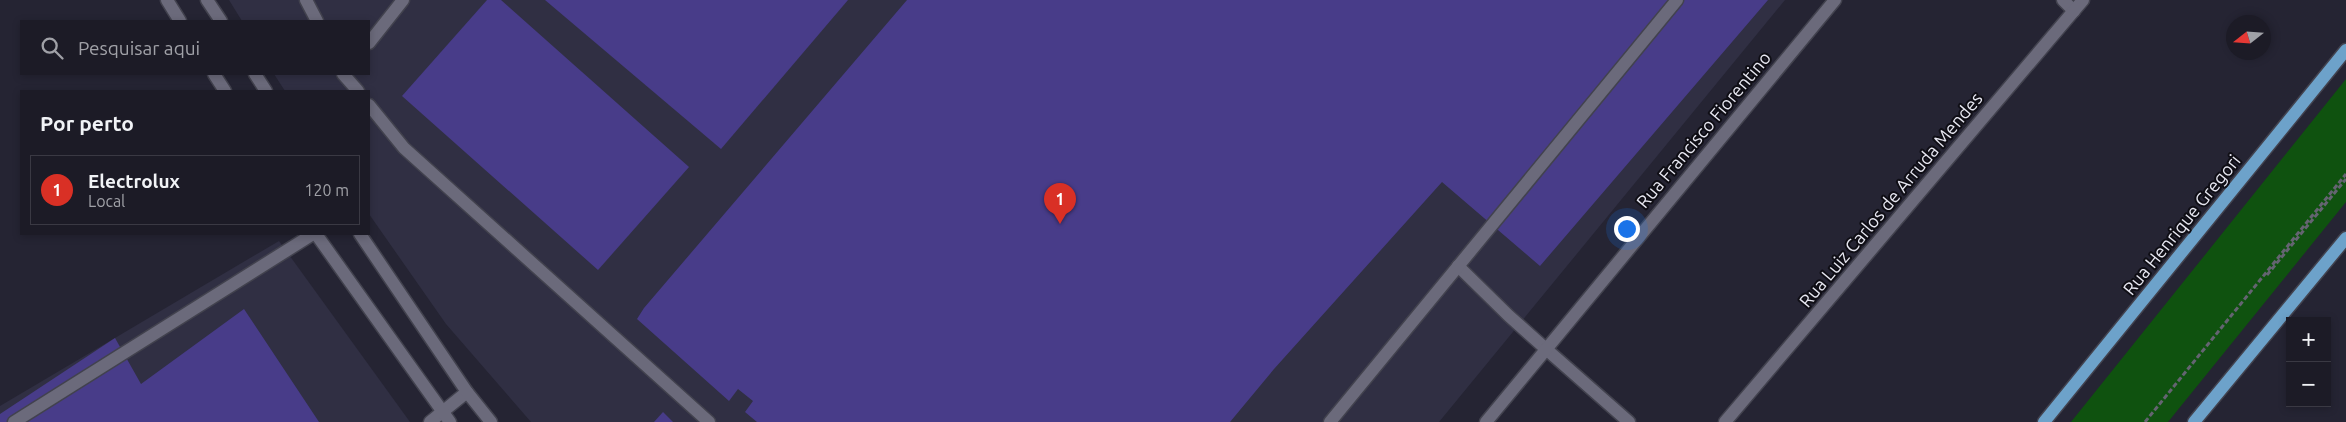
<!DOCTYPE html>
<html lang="pt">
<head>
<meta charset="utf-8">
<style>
	:root { --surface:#1c1b26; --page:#25242e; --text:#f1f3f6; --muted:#a0a1a7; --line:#3a3943; --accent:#d93025 }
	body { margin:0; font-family:Ubuntu,sans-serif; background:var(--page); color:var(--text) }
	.controls { position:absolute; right:15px; bottom:15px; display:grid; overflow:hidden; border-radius:0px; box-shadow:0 2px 8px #0003 }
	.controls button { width:45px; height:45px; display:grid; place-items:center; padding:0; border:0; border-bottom:1px solid var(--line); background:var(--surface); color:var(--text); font:25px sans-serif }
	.compass { position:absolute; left:2226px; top:15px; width:45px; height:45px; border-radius:50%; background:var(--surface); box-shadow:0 2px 8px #0003; rotate:253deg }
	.you { position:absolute; left:1626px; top:228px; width:18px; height:18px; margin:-12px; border:4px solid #fff; border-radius:50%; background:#1a73e8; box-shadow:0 0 0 8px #1a73e833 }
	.badge { display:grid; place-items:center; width:32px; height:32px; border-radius:50%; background:var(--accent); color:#fff; font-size:16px; font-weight:700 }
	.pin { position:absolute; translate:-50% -41px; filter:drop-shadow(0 1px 2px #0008) }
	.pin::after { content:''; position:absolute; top:26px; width:18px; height:15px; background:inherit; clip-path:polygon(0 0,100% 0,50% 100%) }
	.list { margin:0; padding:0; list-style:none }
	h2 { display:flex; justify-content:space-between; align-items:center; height:65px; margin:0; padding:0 20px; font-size:21px }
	h2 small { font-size:16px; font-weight:400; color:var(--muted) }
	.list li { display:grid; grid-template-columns:32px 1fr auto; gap:15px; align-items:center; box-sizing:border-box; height:70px; margin:0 10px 10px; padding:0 10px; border:1px solid var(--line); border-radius:0px }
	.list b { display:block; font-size:19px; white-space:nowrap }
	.list p { margin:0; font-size:16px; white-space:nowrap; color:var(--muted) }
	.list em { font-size:16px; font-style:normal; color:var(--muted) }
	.icon { flex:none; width:28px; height:28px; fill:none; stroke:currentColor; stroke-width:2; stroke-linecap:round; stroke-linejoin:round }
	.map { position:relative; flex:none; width:2346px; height:422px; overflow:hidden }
	.search { position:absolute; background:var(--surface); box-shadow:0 2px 8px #0003; left:20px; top:20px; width:350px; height:55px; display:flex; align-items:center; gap:12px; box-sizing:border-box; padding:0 18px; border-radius:0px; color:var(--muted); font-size:19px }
	.panel { position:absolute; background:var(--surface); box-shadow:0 2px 8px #0003; left:20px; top:90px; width:350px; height:145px; border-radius:0px }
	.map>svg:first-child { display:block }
	.built { fill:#302f43 }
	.green { fill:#0f520f }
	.building { fill:#483c89 }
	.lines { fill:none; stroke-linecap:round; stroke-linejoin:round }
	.service-casing { stroke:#42424e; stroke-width:15 }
	.minor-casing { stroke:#42424e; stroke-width:15 }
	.secondary-casing { stroke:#42424e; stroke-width:15 }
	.primary-casing { stroke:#42424e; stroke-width:15 }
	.path { stroke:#646471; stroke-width:3; stroke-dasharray:5 2.5; stroke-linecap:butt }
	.service { stroke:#6b6a7b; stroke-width:12 }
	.minor { stroke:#6b6a7b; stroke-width:12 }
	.secondary { stroke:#6b6a7b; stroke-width:12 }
	.primary { stroke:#6da2ca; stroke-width:12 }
	.labels { text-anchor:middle; stroke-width:4; stroke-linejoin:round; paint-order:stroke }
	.street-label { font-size:18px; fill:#e8e8f2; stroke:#0f0e15 }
</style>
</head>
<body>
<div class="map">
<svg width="2346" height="422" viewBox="0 0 2346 422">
	<rect width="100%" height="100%" fill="#252433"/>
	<g class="built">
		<polygon points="229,0 1785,0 1439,422 531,422 446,324 369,214 369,91 285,91 274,74 369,74 369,21 242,21"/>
		<polygon points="279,241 410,422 0,422 0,406"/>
	</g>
	<polygon class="green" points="2346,79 2346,202 2168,422 2071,422"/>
	<g class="building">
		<polygon points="487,0 501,0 689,167 598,270 402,96"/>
		<polygon points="545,0 848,0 721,149"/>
		<polygon points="907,0 1768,0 1540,266 1442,182 1274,369 1230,422 757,422 745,412 753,401 738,389 729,401 637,319 644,308"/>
		<polygon points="244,309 319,422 0,422 0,414 115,338 141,384"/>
		<polygon points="663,412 673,422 654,422"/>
	</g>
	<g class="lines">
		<g class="service-casing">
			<g id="service">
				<polyline points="306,0 317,21"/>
				<polyline points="369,43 403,0"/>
				<polyline points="343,74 358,91"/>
				<polyline points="369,105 404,148 709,422"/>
				<polyline points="1458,266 1509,316 1546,349"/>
				<polyline points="14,422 313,234"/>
				<polyline points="1330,422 1677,0"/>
			</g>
		</g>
		<g class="minor-casing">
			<g id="minor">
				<polyline points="2063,0 2074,11"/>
				<polyline points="1546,349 1629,422"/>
				<polyline points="430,422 467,392"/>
				<polyline points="1486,422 1835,0"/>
				<polyline points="1725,422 2083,0"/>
			</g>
		</g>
		<g class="secondary-casing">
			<g id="secondary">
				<polyline points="167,0 180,21"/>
				<polyline points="207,0 221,21"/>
				<polyline points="214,74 225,91"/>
				<polyline points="255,74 266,91"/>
				<polyline points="316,234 450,422"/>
				<polyline points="360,234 467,392 491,422"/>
			</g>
		</g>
		<g class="primary-casing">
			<g id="primary">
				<polyline points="2044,422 2346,50"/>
				<polyline points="2194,422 2346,238"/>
			</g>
		</g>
		<g class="path">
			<polyline points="2267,275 2346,179"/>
			<polyline points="2145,422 2346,174"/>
		</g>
		<use href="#service" class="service"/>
		<use href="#minor" class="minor"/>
		<use href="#secondary" class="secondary"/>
		<use href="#primary" class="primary"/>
	</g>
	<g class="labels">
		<g class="street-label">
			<text transform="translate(1704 130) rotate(-50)" y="6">Rua Francisco Fiorentino</text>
			<text transform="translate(1891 200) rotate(-50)" y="6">Rua Luiz Carlos de Arruda Mendes</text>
			<text transform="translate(2182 225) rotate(-51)" y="6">Rua Henrique Gregori</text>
		</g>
	</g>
</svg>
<div class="controls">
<button>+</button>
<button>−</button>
</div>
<svg class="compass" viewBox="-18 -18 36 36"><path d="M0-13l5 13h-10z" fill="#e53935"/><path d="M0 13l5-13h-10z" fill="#a0a1a7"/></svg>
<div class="you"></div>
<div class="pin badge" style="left:1060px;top:224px">1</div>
<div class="search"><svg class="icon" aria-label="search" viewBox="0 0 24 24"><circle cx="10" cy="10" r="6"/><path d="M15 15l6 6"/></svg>Pesquisar aqui</div>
<section class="panel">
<h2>Por perto<small></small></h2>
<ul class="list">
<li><span class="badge">1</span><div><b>Electrolux</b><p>Local</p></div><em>120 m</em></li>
</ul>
</section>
</div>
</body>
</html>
